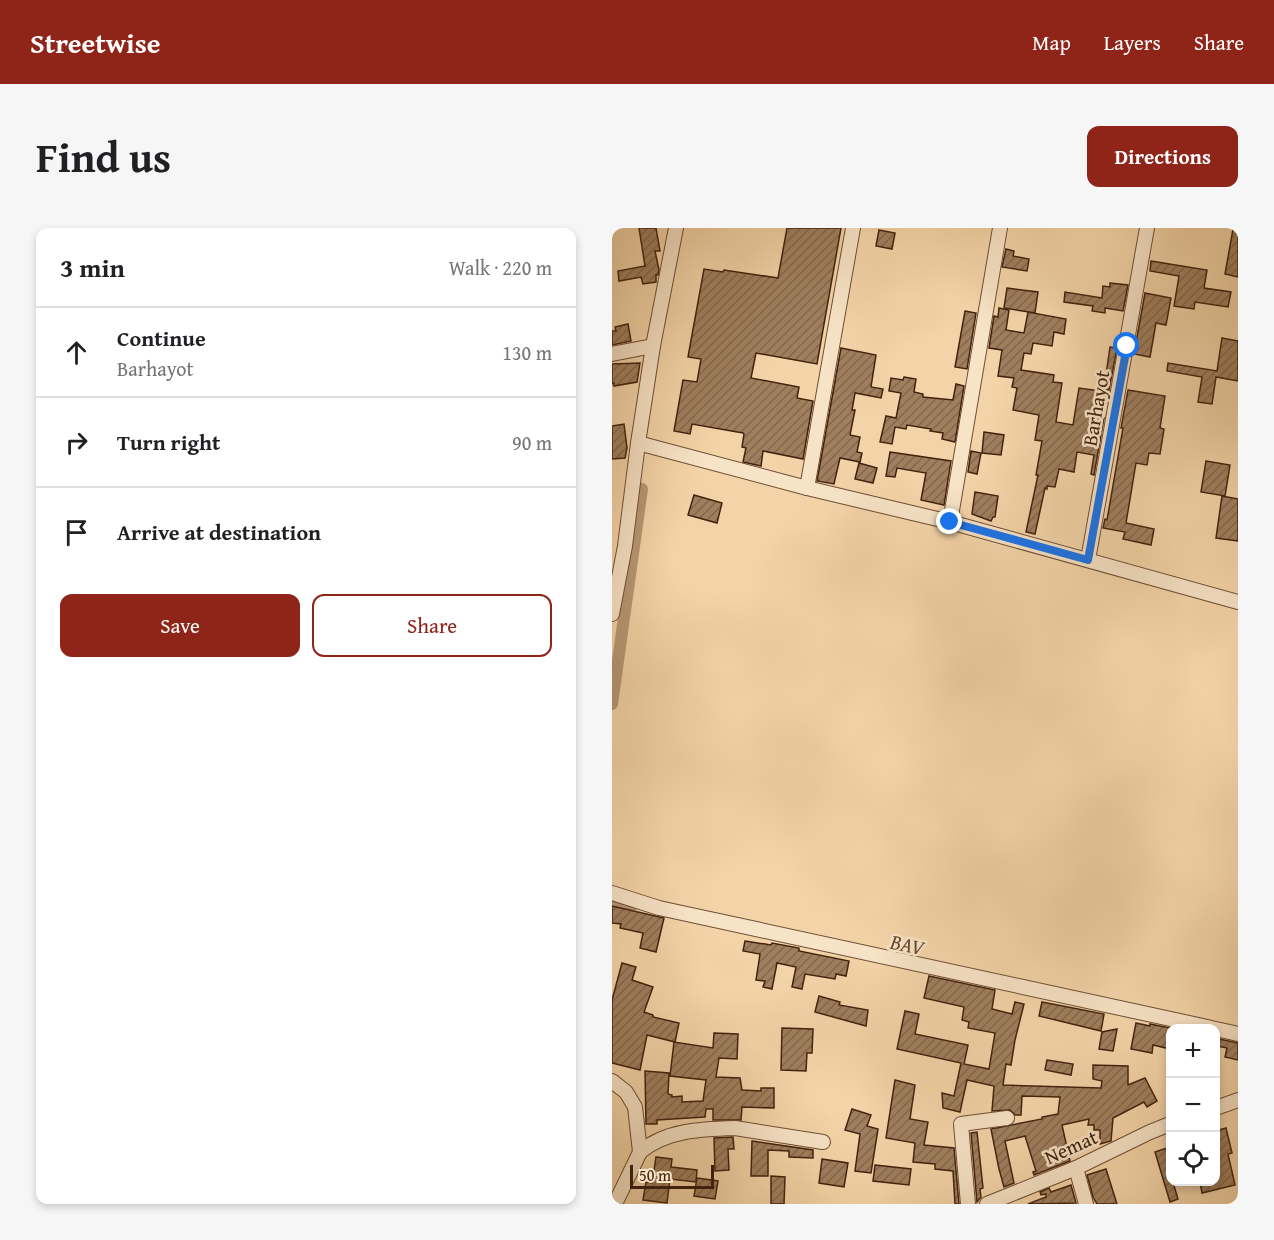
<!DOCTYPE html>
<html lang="en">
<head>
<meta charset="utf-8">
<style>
	:root { --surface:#fff; --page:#f6f6f6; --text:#202124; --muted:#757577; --line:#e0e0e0; --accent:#8f2418 }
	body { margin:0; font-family:"Gentium Book Plus",serif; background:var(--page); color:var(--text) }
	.controls { position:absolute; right:18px; bottom:18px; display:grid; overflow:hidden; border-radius:12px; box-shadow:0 3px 9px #0003 }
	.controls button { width:54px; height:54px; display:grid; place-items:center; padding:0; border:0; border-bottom:2px solid var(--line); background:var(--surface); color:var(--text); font:30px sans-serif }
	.scale { position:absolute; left:18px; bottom:15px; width:84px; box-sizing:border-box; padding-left:6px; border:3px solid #43220e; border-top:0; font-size:16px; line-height:21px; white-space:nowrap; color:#43220e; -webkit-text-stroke:4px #f7e3c6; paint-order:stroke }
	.stop { position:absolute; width:18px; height:18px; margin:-14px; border:4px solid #1a73e8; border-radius:50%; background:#fff }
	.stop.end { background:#1a73e8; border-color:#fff; box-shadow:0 2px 6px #0008 }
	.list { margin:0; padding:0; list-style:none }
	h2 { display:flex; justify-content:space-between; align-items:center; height:78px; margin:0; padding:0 24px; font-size:26px }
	h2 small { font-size:20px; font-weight:400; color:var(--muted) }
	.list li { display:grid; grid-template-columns:39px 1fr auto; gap:18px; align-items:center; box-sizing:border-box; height:90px; padding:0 24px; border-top:2px solid var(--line) }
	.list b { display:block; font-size:22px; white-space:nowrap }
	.list p { margin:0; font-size:20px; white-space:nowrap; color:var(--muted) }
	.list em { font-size:20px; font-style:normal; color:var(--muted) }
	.actions { display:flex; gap:12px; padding:18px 24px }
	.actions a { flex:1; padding:14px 0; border:2px solid var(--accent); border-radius:12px; text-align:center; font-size:21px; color:var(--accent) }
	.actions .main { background:var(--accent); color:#fff }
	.icon { flex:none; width:33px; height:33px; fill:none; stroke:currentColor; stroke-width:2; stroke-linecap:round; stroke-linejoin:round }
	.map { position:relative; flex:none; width:626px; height:976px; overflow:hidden; border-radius:12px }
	header { display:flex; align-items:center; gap:36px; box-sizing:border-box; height:84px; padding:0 30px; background:var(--accent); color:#fff }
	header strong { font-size:28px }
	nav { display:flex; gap:33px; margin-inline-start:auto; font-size:21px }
	.intro { display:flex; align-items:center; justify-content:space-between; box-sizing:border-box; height:144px; padding:0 36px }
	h1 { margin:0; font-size:42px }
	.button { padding:15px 27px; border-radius:12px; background:var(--accent); color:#fff; font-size:21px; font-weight:700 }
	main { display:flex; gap:36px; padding:0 36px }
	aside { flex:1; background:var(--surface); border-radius:12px; box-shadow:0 3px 9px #0003 }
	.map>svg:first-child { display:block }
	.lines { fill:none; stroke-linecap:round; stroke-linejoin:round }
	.canal { stroke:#b79774; stroke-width:12 }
	.building { fill:url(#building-hatch); stroke:#43220e; stroke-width:1.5 }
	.minor-casing { stroke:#6f4e34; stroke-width:16 }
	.minor { stroke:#f7e3c6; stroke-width:14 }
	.route { stroke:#1a73e8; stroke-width:8 }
	.labels { text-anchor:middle; stroke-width:5; stroke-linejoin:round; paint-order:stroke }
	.street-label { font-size:20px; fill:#43220e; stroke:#f7e3c6 }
	.water-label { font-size:21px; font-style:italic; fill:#66452d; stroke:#f7e3c6 }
</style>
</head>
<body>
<header>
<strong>Streetwise</strong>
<nav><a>Map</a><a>Layers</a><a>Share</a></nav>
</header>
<div class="intro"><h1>Find us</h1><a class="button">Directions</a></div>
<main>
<aside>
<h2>3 min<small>Walk · 220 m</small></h2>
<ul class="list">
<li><svg class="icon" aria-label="ahead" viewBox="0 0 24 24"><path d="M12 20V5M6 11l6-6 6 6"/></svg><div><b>Continue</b><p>Barhayot</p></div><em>130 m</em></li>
<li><svg class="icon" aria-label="right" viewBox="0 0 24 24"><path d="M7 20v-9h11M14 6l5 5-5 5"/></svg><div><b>Turn right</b></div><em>90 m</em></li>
<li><svg class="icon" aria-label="arrive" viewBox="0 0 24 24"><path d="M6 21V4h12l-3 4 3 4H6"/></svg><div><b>Arrive at destination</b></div></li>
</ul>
<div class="actions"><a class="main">Save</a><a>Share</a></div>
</aside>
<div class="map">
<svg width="626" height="976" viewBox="0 0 626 976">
	<defs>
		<pattern id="building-hatch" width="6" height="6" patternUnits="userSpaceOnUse" patternTransform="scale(1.5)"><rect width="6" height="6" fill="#9f7f5e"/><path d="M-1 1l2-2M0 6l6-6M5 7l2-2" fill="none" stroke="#83684c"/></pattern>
	</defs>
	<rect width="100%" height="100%" fill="#f3d4a8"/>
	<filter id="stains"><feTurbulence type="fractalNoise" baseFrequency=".00333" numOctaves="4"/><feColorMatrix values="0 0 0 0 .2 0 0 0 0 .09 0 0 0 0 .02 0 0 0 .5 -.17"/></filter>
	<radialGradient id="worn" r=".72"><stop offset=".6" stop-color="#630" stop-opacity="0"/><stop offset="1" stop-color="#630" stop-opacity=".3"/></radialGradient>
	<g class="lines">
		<g class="canal">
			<polyline points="0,476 30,261"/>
			<polyline points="0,673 21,677"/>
		</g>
	</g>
	<g class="building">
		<polygon points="27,0 44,0 48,23 43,23 47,42 46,47 44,47 44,54 31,56 29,49 7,53 6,43 33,38"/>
		<polygon points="175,0 229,0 205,136 144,125 139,150 187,159 185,170 201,173 191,231 151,223 149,238 131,234 134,220 130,219 132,206 131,205 80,196 78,206 62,203 71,152 85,154 89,131 76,129 92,41 111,44 112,42 166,50"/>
		<polygon points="621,1 626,1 626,49 613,46"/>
		<polygon points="267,2 283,5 280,21 264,18"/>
		<polygon points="394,21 402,23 401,28 417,31 415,43 390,39"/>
		<polygon points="539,33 595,42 592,60 619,64 616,79 583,74 582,81 562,78 567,48 538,43"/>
		<polygon points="498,55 516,57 511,83 493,80 493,85 480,83 481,78 452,74 453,64 490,70 491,58 498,59"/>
		<polygon points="395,60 426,64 423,85 392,80"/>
		<polygon points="533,65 559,70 554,97 544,95 538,129 522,126"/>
		<polygon points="387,80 397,82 394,102 412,105 416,84 454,91 452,106 442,104 440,118 421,115 419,126 412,125 409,142 442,147 441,154 450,155 444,194 461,197 467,160 495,164 490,190 492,190 482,247 479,246 482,227 465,224 462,244 447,241 443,259 435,258 435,261 433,260 423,306 414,304 426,247 424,247 430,213 423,212 427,187 401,182 405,160 400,159 402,150 386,148 390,122 377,120 382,88 386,89"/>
		<polygon points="353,83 364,85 355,141 343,139"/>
		<polygon points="16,96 19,113 0,117 0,103 4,103 3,99"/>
		<polygon points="610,110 626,113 626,153 604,149 600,176 586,174 590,149 555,143 556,135 605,143"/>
		<polygon points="498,119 505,120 497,162 492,161"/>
		<polygon points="229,120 264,127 259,159 271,161 269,170 243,165 240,182 243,182 238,207 248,209 245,224 250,225 248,234 228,230 222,256 205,253"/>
		<polygon points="28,135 25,154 2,158 2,155 0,156 0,136"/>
		<polygon points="292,149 304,151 302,164 311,166 311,169 341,172 344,156 352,158 343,214 330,211 331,205 318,203 319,201 295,197 294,201 283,199 280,216 268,214 274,188 284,190 289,165 277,163 279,150 291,152"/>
		<polygon points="516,162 553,168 548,200 552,201 548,226 537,225 535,237 524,235 514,295 542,301 539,317 511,311 513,304 491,300 493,291 495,292 511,200 509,200"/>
		<polygon points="12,196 15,220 13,230 0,231 0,198"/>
		<polygon points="372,204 392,207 389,227 370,225"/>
		<polygon points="359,223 369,225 365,246 356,244"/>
		<polygon points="278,224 339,233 332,277 309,272 314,245 285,240 283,249 274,248"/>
		<polygon points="594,233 618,237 613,268 589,264"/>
		<polygon points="247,235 265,240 261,255 243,251"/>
		<polygon points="363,264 386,268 383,289 381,289 379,293 360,286"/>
		<polygon points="82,267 110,275 105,295 76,287"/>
		<polygon points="610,268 626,271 626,313 604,310"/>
		<polygon points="0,678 52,690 44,724 28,720 31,705 8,700 9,696 0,695"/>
		<polygon points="133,713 159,717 160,715 187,720 187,723 237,733 234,748 224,746 223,751 193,746 190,761 180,759 184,739 165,735 160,761 151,759 153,753 144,752 148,726 131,723"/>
		<polygon points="10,735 24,739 20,752 41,759 32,784 41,787 41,789 67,795 63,814 35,807 28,842 0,835 0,772"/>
		<polygon points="317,748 383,762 380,781 400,786 403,774 412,776 403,812 399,837 394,836 391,857 489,860 490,853 481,851 481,837 516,838 516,857 533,850 545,873 535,879 532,874 501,890 499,913 488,916 488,902 482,902 482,897 476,897 477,891 450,897 458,933 422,947 421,944 424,943 413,908 393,913 402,955 392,959 387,941 379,901 430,891 430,889 446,886 448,869 410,868 409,887 403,887 398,882 380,883 382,858 355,852 348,884 331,880 330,865 342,868 349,835 285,821 293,783 307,786 303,806 356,817 352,836 377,841 383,805 356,800 357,794 350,792 352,779 312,770"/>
		<polygon points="207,768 228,774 227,777 256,782 254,798 203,784"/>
		<polygon points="430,774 492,786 489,803 427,788"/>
		<polygon points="524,795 538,798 538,796 558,800 558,821 541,817 540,825 519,821"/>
		<polygon points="170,800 201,801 200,825 195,825 194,843 169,842"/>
		<polygon points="505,801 501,823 487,821 490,804"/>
		<polygon points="102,805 126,806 125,831 107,830 104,849 128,850 130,862 149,863 149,860 162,860 162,880 130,879 129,892 101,892 101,881 94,881 93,889 45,892 45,896 34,896 33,843 57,845 56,866 60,867 60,869 70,868 70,874 91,873 94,852 58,848 62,814 101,820"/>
		<polygon points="607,811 626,815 626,832 613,829 615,820 605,818"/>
		<polygon points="435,832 461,836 459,847 433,842"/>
		<polygon points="283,852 303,857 298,891 316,894 312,917 342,920 347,976 343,976 341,943 323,941 323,936 301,934 303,915 274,910"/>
		<polygon points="240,881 259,887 255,898 266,901 259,945 243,943 248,906 233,902"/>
		<polygon points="614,900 620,925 616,926 623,957 590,965 588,954 603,954 603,939 607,938 603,923 603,903"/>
		<polygon points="365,904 371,960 368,961 369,969 365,974 359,905"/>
		<polygon points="121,909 122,921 116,921 117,942 103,943 102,910"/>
		<polygon points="140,913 201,922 201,930 177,929 177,923 156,922 156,948 139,948"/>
		<polygon points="558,919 558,954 561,954 566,971 558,974 543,924"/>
		<polygon points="44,929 60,931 59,939 85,942 84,954 58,951 55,975 31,972 34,954 40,955"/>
		<polygon points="210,931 236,935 232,959 207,955"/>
		<polygon points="263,937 299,941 297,957 261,953"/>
		<polygon points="494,941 505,976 485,976 481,969 475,947"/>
		<polygon points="159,948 173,949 172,976 159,976"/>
		<polygon points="85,950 106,953 103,971 82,968"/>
		<polygon points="459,957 464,975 416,976 434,969 434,966 429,967 428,964 437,960 439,964"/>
	</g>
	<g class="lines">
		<g class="minor-casing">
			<g id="minor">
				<polyline points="0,126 41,118"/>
				<polyline points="26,215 195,260 338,294 626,374"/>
				<polyline points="195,260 241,0"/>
				<polyline points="338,294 388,0"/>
				<polyline points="476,332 535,0"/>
				<polyline points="0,386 13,318 26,215 41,118 64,0"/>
				<polyline points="0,665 47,680 600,800"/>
				<polyline points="604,801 626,806"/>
				<polyline points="0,853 14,864 23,879 28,924 3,976"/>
				<polyline points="604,880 626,872"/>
				<path d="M 28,924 C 54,902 90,901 123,900 L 211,914"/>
				<polyline points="464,940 474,976"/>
				<polyline points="356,976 349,896 395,890"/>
				<polyline points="375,976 464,940 538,904 558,896"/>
			</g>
		</g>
		<use href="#minor" class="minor"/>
	</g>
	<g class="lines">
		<polyline class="route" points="338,294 476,332 515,118"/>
	</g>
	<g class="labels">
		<g class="street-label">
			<text transform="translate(484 180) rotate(-80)" y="7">Barhayot</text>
			<text transform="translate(459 919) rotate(-24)" y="7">Nemat</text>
		</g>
		<g class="water-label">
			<text transform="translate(295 717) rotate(12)" y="7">BAV</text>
		</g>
	</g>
	<rect width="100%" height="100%" filter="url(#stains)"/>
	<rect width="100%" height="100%" fill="url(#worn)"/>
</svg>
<div class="controls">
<button>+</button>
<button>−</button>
<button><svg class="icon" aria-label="locate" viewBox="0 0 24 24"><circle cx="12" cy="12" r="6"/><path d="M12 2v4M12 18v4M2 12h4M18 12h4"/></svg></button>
</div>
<div class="scale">50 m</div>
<div class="stop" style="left:515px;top:118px"></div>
<div class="stop end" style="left:338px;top:294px"></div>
</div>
</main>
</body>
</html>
